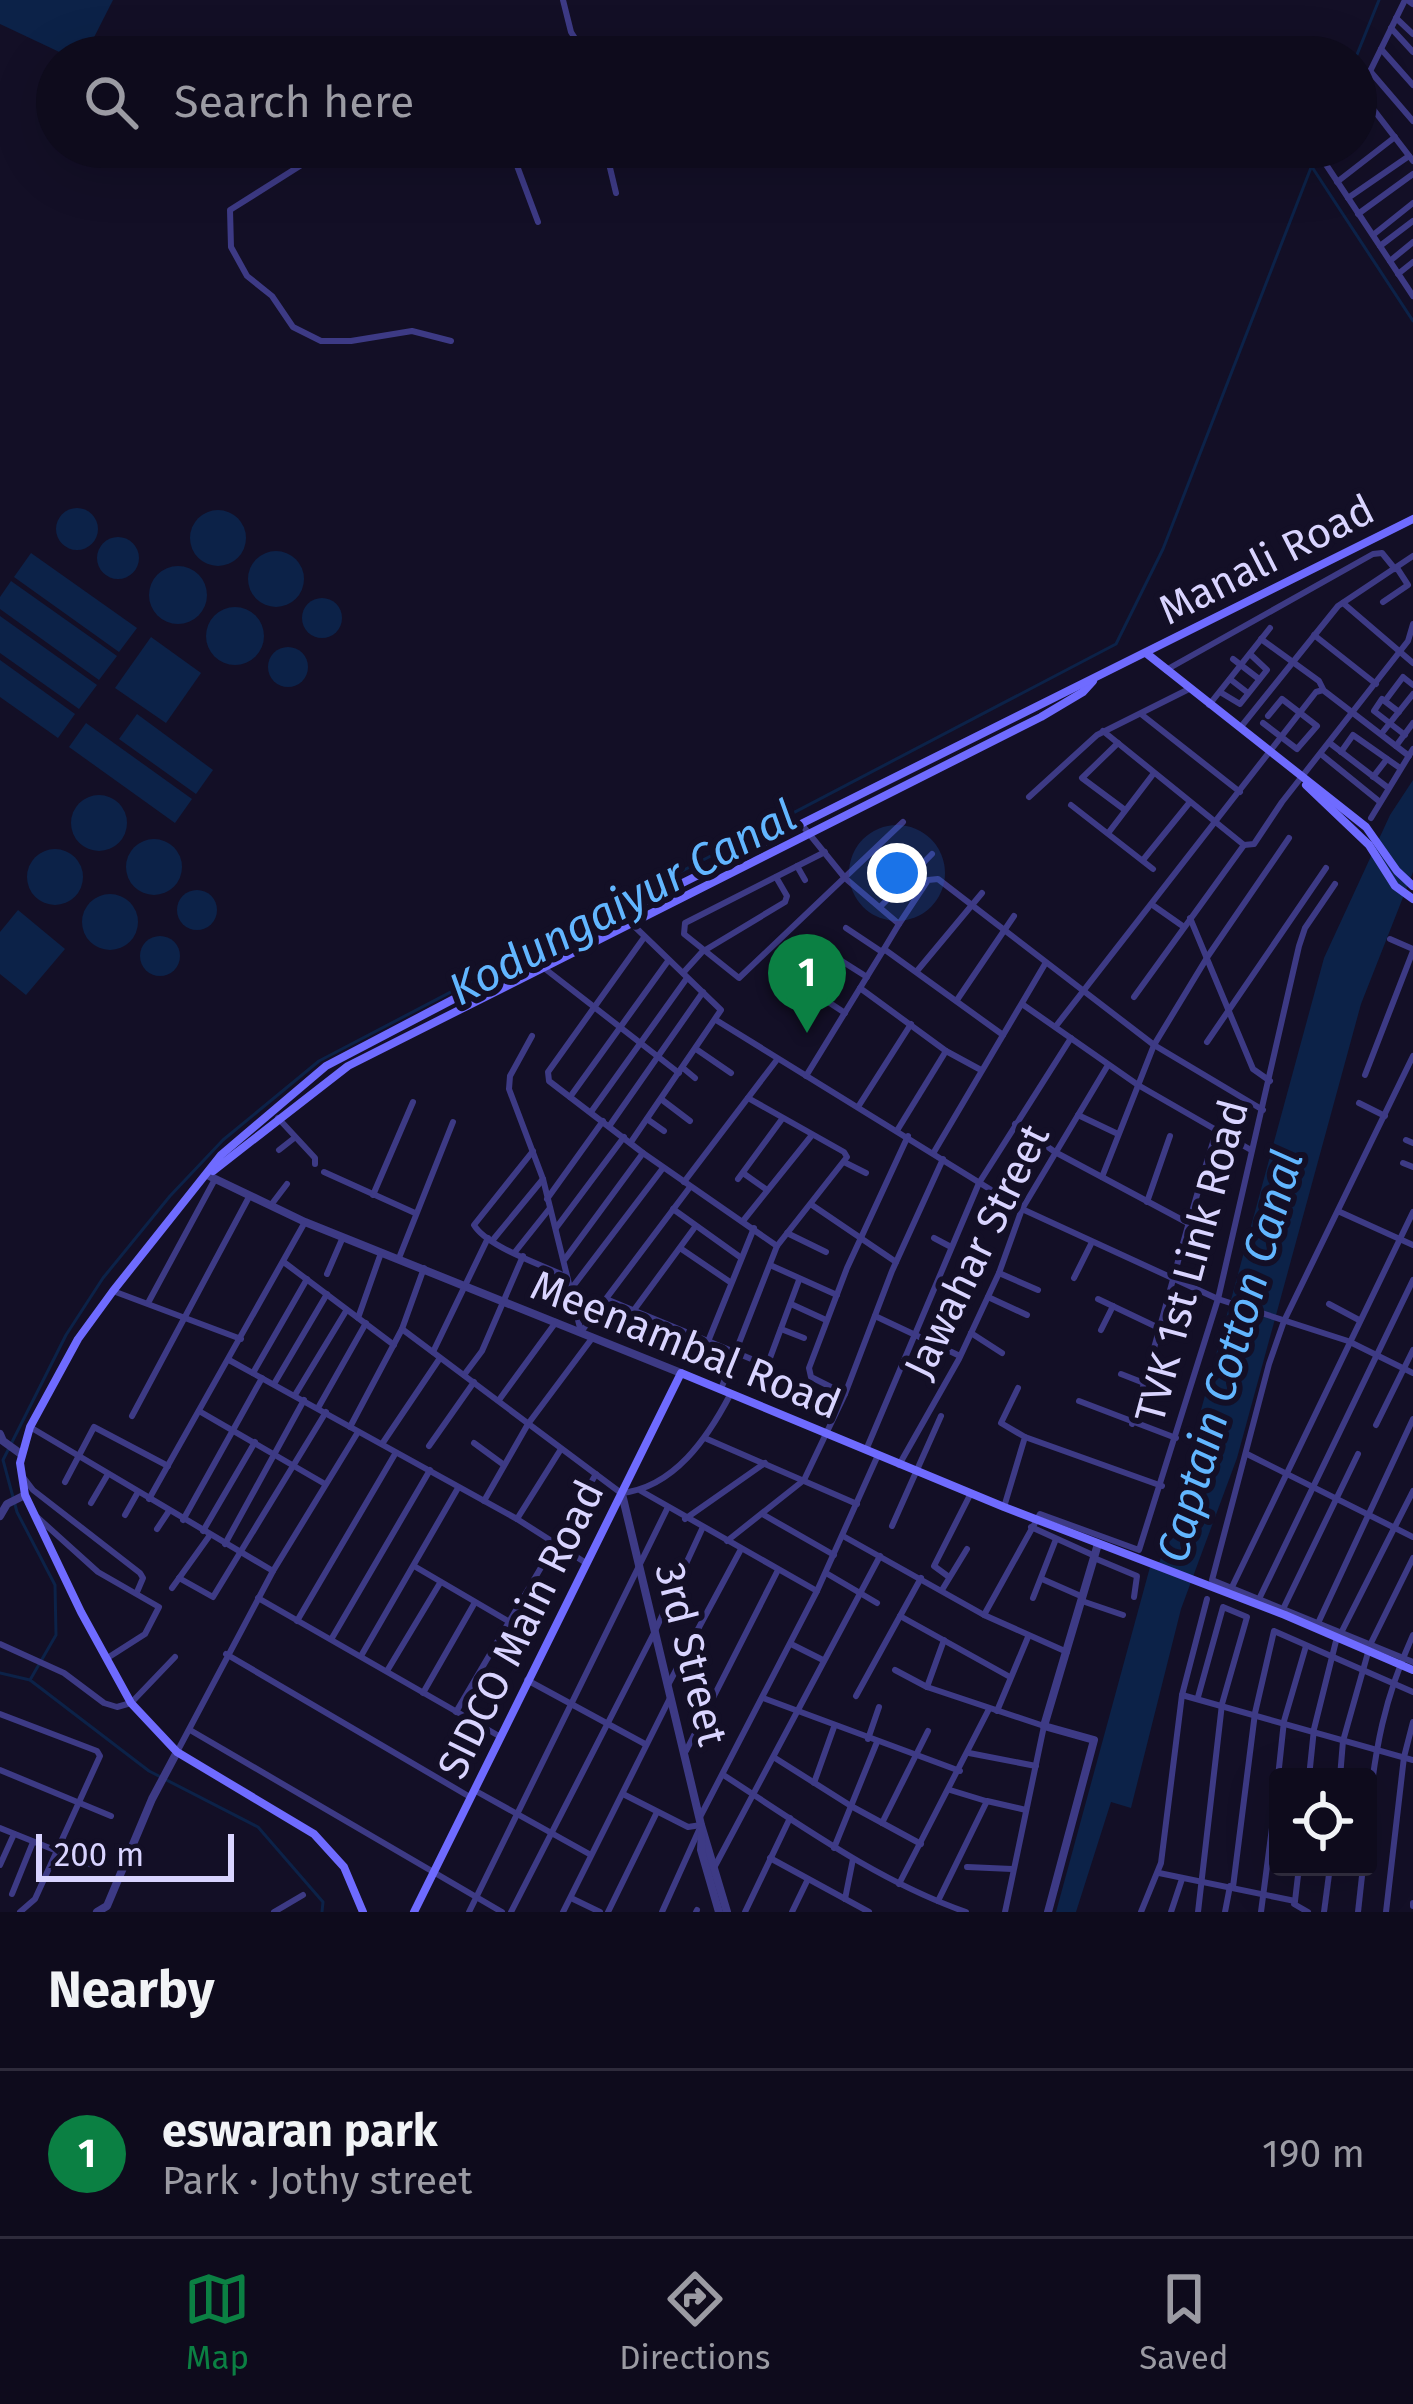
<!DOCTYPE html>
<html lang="en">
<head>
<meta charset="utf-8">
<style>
	:root { --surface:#0e0b1c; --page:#171425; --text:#f1f3f6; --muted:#9b9ba3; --line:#2e2b3b; --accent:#0b8043 }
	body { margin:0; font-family:"Fira Sans",sans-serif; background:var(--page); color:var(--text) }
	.controls { position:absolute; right:36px; bottom:36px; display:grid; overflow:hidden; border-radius:12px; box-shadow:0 12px 48px #0002 }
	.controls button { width:108px; height:108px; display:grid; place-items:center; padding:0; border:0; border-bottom:3px solid var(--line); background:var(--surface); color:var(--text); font:60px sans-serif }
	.scale { position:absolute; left:36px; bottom:30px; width:198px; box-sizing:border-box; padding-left:12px; border:6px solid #d9d4ff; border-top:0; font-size:33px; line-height:42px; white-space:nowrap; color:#d9d4ff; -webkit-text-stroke:9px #130f26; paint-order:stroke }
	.you { position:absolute; left:897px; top:873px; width:42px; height:42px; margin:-30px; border:9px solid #fff; border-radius:50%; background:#1a73e8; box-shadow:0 0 0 18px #1a73e833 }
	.badge { display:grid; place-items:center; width:78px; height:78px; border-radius:50%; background:var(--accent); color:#fff; font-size:39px; font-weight:700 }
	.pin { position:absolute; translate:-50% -99px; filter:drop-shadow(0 3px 6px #0008) }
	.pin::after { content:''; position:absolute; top:63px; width:42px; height:36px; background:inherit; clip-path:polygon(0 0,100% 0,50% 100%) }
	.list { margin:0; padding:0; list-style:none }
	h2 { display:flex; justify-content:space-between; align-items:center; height:156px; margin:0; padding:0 48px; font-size:51px }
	h2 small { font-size:39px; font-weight:400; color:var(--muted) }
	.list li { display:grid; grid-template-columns:78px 1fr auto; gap:36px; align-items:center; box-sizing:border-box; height:168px; padding:0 48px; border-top:3px solid var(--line) }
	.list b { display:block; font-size:45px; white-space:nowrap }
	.list p { margin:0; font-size:39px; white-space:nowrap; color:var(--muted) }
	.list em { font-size:39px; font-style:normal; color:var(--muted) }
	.icon { flex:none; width:66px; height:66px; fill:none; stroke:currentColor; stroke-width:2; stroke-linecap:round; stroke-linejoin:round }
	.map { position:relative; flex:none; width:1413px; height:1912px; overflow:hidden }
	.search { position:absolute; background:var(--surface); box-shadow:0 12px 48px #0002; left:36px; right:36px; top:36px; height:132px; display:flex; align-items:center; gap:30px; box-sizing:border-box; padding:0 42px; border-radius:66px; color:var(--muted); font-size:45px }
	.sheet { height:324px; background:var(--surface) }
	nav { display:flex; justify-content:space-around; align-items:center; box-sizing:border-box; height:168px; border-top:3px solid var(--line); background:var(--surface); font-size:33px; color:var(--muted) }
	nav a { display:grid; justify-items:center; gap:6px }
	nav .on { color:var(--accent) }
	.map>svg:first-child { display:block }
	.water { fill:#0c2248 }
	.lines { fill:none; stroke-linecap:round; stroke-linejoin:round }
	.stream { stroke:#0c2248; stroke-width:3 }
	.minor { stroke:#3d3a85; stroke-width:6 }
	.tertiary { stroke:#3d3a85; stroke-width:8 }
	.secondary { stroke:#6f6bff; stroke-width:8 }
	.labels { text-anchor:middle; stroke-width:12; stroke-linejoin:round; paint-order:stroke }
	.street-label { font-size:42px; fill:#d9d4ff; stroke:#130f26 }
	.water-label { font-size:45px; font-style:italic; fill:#62b6ff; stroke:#130f26 }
</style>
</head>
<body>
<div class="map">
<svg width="1413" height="1912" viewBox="0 0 1413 1912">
	<rect width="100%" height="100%" fill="#130f26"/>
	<g class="water">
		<polygon points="0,0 113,0 84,57 70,57 0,24"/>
		<circle cx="77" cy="529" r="21"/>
		<circle cx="218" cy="538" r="28"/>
		<circle cx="118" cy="558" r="21"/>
		<circle cx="276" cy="579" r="28"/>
		<polygon points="31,553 137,628 119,652 14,577"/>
		<circle cx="178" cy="595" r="29"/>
		<polygon points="11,581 117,656 99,680 0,609 0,597"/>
		<circle cx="322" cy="618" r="20"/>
		<circle cx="235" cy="636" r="29"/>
		<polygon points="0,616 97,685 79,709 0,653"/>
		<polygon points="151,637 201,673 166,723 115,688"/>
		<circle cx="288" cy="667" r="20"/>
		<polygon points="0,660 75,714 58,738 0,697"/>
		<polygon points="137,714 213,770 196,794 119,739"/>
		<polygon points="86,723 192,799 175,823 69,747"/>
		<polygon points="1413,780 1413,872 1361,1004 1237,1458 1181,1609 1131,1808 1111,1802 1076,1912 1056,1912 1150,1567 1158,1568 1324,958 1390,815"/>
		<circle cx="99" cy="823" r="28"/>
		<circle cx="154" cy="867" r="28"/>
		<circle cx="55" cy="877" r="28"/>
		<circle cx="197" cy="910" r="20"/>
		<circle cx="110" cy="922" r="28"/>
		<polygon points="18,910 65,949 26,995 0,974 0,932"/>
		<circle cx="160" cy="956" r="20"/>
	</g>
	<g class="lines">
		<g class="stream">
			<polyline points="1356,57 1379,0"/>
			<polyline points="1312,167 1413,321"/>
			<polyline points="0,1673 30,1680 149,1771 258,1827 323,1902 322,1912"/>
			<polyline points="30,1680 56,1635 55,1585 17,1512 3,1460 66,1335 103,1278 170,1196 223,1140 319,1061 1116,644 1163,549 1319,147"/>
		</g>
		<g class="minor">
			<polyline points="563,0 571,32 587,57"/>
			<polyline points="1396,18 1413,34"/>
			<polyline points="1391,28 1413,52"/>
			<polyline points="1381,49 1413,85"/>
			<polyline points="1370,71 1413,121"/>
			<polyline points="1360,92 1413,161"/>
			<polyline points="1356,100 1405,0"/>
			<polyline points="317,147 314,157 230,210 231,247 247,276 272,296 293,327 321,341 351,341 412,331 451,341"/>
			<polyline points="510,147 538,222"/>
			<polyline points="605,147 616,193"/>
			<polyline points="1333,147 1325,163 1413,296"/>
			<polyline points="1337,182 1395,137"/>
			<polyline points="1348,198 1409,156"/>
			<polyline points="1358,214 1413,174"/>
			<polyline points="1373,235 1413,203"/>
			<polyline points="1380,246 1413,221"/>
			<polyline points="1390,261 1413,242"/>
			<polyline points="1398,274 1413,262"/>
			<polyline points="1383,602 1408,585 1397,568"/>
			<polyline points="1343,603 1413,663"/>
			<polyline points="1314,635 1376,684"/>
			<polyline points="1261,639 1319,681 1323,689"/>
			<polyline points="1233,659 1259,679"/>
			<polyline points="1166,670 1373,554 1382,553 1395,569"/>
			<polyline points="1230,679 1248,693"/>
			<polyline points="1220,692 1240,704 1267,670 1250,654"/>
			<polyline points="1385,701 1403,677 1413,685"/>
			<polyline points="1209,705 1270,628"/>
			<polyline points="1399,712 1382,699 1374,711 1405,735"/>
			<polyline points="1141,714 1240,792"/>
			<polyline points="1263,723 1297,749 1317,726 1282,699 1268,716"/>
			<polyline points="1240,728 1338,606 1413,556"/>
			<polyline points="1103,731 1244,845"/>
			<polyline points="1382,733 1413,694"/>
			<polyline points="1118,743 1082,778 1125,810"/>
			<polyline points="1331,744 1387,787"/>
			<polyline points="1396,746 1413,723"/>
			<polyline points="1341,752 1353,735 1400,768"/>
			<polyline points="1322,755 1380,802"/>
			<polyline points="1373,777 1387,759"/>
			<polyline points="1029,797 1097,735 1189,689"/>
			<polyline points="1071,805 1153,869"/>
			<polyline points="1371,818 1413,749"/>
			<polyline points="802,825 845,878 899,924 884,949 1003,1035"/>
			<polyline points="1109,832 1154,773"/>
			<polyline points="1244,845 1254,844 1282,802 1408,641 1413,624"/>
			<polyline points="825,852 685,923 684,934 739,978 903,822"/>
			<polyline points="1143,860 1190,802"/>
			<polyline points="797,866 805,880"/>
			<polyline points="1154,906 1184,927"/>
			<polyline points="880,907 932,854"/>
			<polyline points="1190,918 1253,1069 1270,1081"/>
			<polyline points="899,924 928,880 938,879 1154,1045 1263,1110"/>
			<polyline points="846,928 882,952"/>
			<polyline points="643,939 548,1072 549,1081 643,1153 777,1246"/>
			<polyline points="1390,939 1413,949"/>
			<polyline points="817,943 829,953"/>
			<polyline points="544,968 679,1073"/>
			<polyline points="917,971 982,893"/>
			<polyline points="683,973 702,952 785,902 787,896 776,877"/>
			<polyline points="860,988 946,1051 981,1070"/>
			<polyline points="1134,997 1244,845"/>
			<polyline points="957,1000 1014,916"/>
			<polyline points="1022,1004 1138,1085 1251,1150"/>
			<polyline points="845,1013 807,988 807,983 829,953 867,977"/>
			<polyline points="716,1020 1022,1209 1218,1299 1348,1341 1413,1373"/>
			<polyline points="1056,1026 1316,692 1323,690 1409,756"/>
			<polyline points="532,1036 510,1076 509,1089 543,1179 581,1332"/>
			<polyline points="1207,1042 1326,868"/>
			<polyline points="696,1049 731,1073"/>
			<polyline points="1413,1056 1284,1321 1269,1364 1212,1580 1413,1662"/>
			<polyline points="683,1068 695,1078"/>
			<polyline points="1365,1075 1413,951"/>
			<polyline points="806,1076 884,949"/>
			<polyline points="570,1097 668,961"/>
			<polyline points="661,1099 690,1121"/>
			<polyline points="1359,1103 1385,1116"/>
			<polyline points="858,1107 911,1024"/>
			<polyline points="591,1112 687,978"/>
			<polyline points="1078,1115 1118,1134"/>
			<polyline points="278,1118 315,1158 315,1164"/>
			<polyline points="647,1119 664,1131"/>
			<polyline points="1015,1124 1055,1152 1186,1222"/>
			<polyline points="610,1125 703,992"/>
			<polyline points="898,1129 946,1051"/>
			<polyline points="1406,1140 1413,1143"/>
			<polyline points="631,1142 721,1010 632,924"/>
			<polyline points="279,1150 293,1139"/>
			<path d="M 533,1151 L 474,1225 C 487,1247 543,1265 567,1277"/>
			<polyline points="934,1152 1045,964"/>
			<polyline points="844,1162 866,1173"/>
			<polyline points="1403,1163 1413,1167"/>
			<polyline points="324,1172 415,1213"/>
			<polyline points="743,1173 767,1190"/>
			<polyline points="1102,1177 1154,1045 1208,956 1289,838"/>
			<polyline points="738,1179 782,1119"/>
			<polyline points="684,1182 776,1061"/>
			<polyline points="373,1195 413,1102"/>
			<polyline points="547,1199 603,1121"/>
			<polyline points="1147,1202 1170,1136"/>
			<polyline points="271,1205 287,1184"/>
			<polyline points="812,1205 896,1262"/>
			<polyline points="673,1209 740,1257"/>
			<polyline points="1340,1212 1413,1245"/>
			<polyline points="743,1221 812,1135"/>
			<polyline points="556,1228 624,1137"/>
			<polyline points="787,1233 826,1252"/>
			<polyline points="934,1238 951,1247"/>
			<polyline points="492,1241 543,1179"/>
			<polyline points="680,1248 730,1282"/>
			<polyline points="515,1252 550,1208"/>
			<polyline points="399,1258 453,1122"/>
			<polyline points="565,1259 643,1153"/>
			<polyline points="285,1263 394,1345"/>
			<polyline points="770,1265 837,1295"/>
			<polyline points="999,1273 1038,1290"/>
			<polyline points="327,1274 343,1237"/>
			<polyline points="1074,1278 1092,1242"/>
			<polyline points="571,1289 663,1168"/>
			<polyline points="113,1291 241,1339"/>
			<polyline points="988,1297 1027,1315"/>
			<polyline points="606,1299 761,1363 770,1358 799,1280"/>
			<polyline points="1098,1299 1161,1329"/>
			<polyline points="148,1303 214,1181"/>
			<polyline points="791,1304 826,1320"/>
			<polyline points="1329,1304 1359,1320"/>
			<polyline points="634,1310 695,1227"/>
			<polyline points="875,1316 960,1356"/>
			<polyline points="358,1318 381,1253"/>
			<path d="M 402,1329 L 621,1493 C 674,1488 708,1437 730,1395"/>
			<polyline points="781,1329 804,1338"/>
			<polyline points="1101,1330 1113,1306"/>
			<polyline points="581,1332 690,1187"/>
			<polyline points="971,1333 1002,1353"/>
			<polyline points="709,1339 754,1228"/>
			<polyline points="433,1352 488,1238"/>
			<polyline points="229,1360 517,1519 586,1563"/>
			<polyline points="253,1373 307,1279"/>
			<polyline points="1121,1374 1144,1383"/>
			<polyline points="464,1375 482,1351 523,1256"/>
			<polyline points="274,1384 327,1294"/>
			<polyline points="721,1389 777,1246 847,1157 844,1152 748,1098"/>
			<polyline points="845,1394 811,1377 809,1368 847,1268 908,1136"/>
			<polyline points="295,1395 346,1311"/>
			<polyline points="499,1400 556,1322"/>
			<polyline points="1079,1401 1176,1438"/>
			<polyline points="318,1408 366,1323"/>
			<polyline points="199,1411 325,1484"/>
			<polyline points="132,1416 249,1197"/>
			<path d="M 1132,1424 C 1162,1326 1185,1227 1217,1130"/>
			<polyline points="1376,1425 1413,1350"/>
			<polyline points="30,1427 273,1571"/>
			<polyline points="350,1427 402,1329 424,1268"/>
			<polyline points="1025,1437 1162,1486"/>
			<polyline points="707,1439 857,1504"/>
			<polyline points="474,1443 504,1465"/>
			<polyline points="382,1444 440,1358"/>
			<polyline points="429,1446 474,1382"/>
			<polyline points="866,1450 979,1183 1071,1038"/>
			<polyline points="1247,1454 1413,1537"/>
			<polyline points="899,1465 959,1359 999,1273 1022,1209 1108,1065"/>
			<polyline points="23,1477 33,1490 140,1573 143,1578 137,1592"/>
			<polyline points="65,1482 94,1427 168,1466"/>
			<polyline points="641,1491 817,1591"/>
			<polyline points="149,1499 305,1222"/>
			<polyline points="484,1501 528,1424 593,1337"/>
			<polyline points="91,1503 108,1474"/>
			<polyline points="1004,1507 1025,1437 1001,1423 1018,1388"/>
			<polyline points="125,1515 138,1492"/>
			<polyline points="764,1515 834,1555"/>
			<polyline points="37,1517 98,1572 159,1607 145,1634 109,1657"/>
			<polyline points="517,1519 561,1449"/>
			<polyline points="685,1519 765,1463"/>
			<polyline points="183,1520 262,1378"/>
			<polyline points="892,1526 941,1416"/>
			<polyline points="1031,1527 1095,1556"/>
			<polyline points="157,1529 169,1511"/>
			<polyline points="203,1531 255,1442"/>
			<polyline points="843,1536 984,1615 1067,1652"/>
			<polyline points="727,1541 804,1480 845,1394 892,1271 943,1159"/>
			<polyline points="225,1544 304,1400"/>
			<polyline points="1094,1558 1137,1576 1134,1597"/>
			<polyline points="414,1566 508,1621"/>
			<polyline points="826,1573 877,1603"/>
			<polyline points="949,1577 934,1566 971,1493"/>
			<polyline points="179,1578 213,1597 326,1412"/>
			<polyline points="1042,1579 1083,1597"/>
			<polyline points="1232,1587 1413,1212"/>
			<polyline points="172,1588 210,1535"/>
			<polyline points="942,1590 967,1549"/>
			<polyline points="1260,1597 1413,1280"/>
			<polyline points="258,1598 499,1736"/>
			<polyline points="1033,1598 1056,1539"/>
			<polyline points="1082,1601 1123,1615"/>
			<polyline points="1284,1607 1358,1454"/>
			<polyline points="984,1615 1040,1514 1139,1550 1218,1299 1299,946 1305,928 1335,884"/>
			<polyline points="900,1616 1010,1677"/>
			<polyline points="297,1621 395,1454"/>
			<polyline points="1319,1621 1413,1419"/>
			<polyline points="1342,1631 1413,1491"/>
			<polyline points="332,1638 430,1470"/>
			<polyline points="944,1640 927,1687 1044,1726 1005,1912"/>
			<polyline points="1371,1643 1413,1558"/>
			<polyline points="0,1644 64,1673 104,1703 117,1707 131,1703 175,1657"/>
			<polyline points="791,1644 823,1660"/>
			<polyline points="226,1654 470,1797"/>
			<polyline points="361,1656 458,1488"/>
			<polyline points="895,1670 927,1687"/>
			<polyline points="387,1671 440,1583"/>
			<polyline points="527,1680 645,1744"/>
			<polyline points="668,1685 740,1551"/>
			<polyline points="423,1693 474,1604"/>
			<polyline points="1182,1695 1413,1760"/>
			<polyline points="856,1696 921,1578"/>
			<polyline points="1198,1697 1223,1607 1247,1617 1222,1704 1198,1912"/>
			<polyline points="763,1698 960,1771"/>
			<polyline points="997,1711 1028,1637"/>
			<polyline points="456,1712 596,1474"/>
			<polyline points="0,1714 97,1751 100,1756 35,1899 20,1912"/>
			<polyline points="190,1730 502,1912"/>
			<polyline points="868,1739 879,1707"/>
			<polyline points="686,1751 778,1570"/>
			<polyline points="177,1752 273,1571 358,1432"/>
			<polyline points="969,1753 1036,1766"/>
			<polyline points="775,1758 851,1806 921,1844"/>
			<polyline points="0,1770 111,1816"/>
			<path d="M 725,1776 C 802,1826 878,1881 966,1912"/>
			<polyline points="1278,1777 1284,1721 1306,1646"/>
			<polyline points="1309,1777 1314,1729 1337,1637"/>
			<polyline points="1340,1777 1343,1741 1369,1649"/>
			<polyline points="814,1783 834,1727"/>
			<polyline points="474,1790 591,1855"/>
			<polyline points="950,1790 986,1801"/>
			<polyline points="623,1794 688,1827 701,1825"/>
			<polyline points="700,1817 817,1591 878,1455"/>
			<path d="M 1368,1818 C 1375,1748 1384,1699 1413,1635"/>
			<polyline points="882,1823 928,1731"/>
			<polyline points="0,1828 92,1865"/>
			<polyline points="834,1848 877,1742"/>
			<polyline points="770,1858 869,1912"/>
			<polyline points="0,1865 14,1834"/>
			<polyline points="715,1866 880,1556"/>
			<polyline points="967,1867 1012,1869"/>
			<polyline points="1159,1873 1295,1901 1294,1904 1308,1912"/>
			<polyline points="899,1884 989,1709"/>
			<polyline points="1233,1887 1255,1713 1274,1631 1413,1692"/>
			<polyline points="12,1894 33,1842"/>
			<polyline points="571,1898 600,1912"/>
			<polyline points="845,1899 853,1859"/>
			<polyline points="938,1901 987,1801 1026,1810"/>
			<polyline points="1295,1901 1299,1867"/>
			<polyline points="1413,1903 1413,1906"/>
			<polyline points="274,1912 303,1895"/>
			<polyline points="469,1912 667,1509"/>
			<polyline points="511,1912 655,1631 702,1529"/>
			<polyline points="563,1912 670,1698"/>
			<polyline points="608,1912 657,1812"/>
			<polyline points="662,1912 699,1830"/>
			<polyline points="696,1912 697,1910"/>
			<polyline points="745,1912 790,1818"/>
			<polyline points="792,1912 808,1879"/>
			<polyline points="1141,1912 1161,1863 1182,1695 1207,1599"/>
			<polyline points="1171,1912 1182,1879"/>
			<polyline points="1225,1912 1230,1886"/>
			<polyline points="1261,1912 1278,1782"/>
			<polyline points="1324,1912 1330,1867"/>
			<polyline points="1358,1912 1363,1867"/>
			<polyline points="1386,1912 1404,1757 1413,1722"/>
		</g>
		<g class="tertiary">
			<polyline points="1409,0 1413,3"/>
			<polyline points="207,1175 305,1222 681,1373"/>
			<polyline points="0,1434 3,1441 21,1454"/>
			<polyline points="622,1494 701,1825 727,1912"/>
			<polyline points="0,1516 7,1504 25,1495"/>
			<polyline points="702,1831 701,1850 719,1912"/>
			<polyline points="97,1912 107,1906 152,1799 177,1752"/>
			<polyline points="1048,1912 1094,1740 1044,1726 1098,1544"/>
		</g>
		<g class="secondary">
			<polyline points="1146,653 1366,827 1397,871 1413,886"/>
			<polyline points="1306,785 1369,845 1395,886 1413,899"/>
			<polyline points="213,1171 348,1066 1041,717 1083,692 1093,681"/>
			<polyline points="363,1912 344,1867 314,1834 177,1752 131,1703 81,1612 25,1495 20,1463 30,1427 78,1339 113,1291 221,1155 326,1066 536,956 1413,519"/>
			<polyline points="414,1912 681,1373 1004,1507 1285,1615 1413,1670"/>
		</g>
	</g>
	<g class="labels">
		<g class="street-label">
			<text transform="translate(1266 559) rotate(-27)" y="15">Manali Road</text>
			<text transform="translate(976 1251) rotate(-64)" y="15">Jawahar Street</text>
			<text transform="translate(1191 1261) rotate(-75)" y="15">TVK 1st Link Road</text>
			<text transform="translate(686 1344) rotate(22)" y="15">Meenambal Road</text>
			<text transform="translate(520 1629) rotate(-64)" y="15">SIDCO Main Road</text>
			<text transform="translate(692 1654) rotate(76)" y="15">3rd Street</text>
		</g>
		<g class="water-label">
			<text transform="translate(622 902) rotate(-28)" y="16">Kodungaiyur Canal</text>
			<text transform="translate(1229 1356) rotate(-74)" y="16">Captain Cotton Canal</text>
		</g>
	</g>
</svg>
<div class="controls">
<button><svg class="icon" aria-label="locate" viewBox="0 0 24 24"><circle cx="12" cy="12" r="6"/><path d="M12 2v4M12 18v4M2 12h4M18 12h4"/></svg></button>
</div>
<div class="scale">200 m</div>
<div class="you"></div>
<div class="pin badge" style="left:807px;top:1033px">1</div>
<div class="search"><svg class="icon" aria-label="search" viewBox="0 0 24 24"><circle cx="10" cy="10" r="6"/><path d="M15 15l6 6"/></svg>Search here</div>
</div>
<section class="sheet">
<h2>Nearby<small></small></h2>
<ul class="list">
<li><span class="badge">1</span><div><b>eswaran park</b><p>Park · Jothy street</p></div><em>190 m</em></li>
</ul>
</section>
<nav>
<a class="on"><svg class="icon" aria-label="map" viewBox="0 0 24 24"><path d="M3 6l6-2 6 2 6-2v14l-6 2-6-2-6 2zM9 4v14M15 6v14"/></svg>Map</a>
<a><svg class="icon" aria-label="directions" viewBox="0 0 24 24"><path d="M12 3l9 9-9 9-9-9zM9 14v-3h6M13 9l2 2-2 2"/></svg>Directions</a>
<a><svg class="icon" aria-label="saved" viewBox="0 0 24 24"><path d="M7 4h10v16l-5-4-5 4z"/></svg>Saved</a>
</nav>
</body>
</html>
